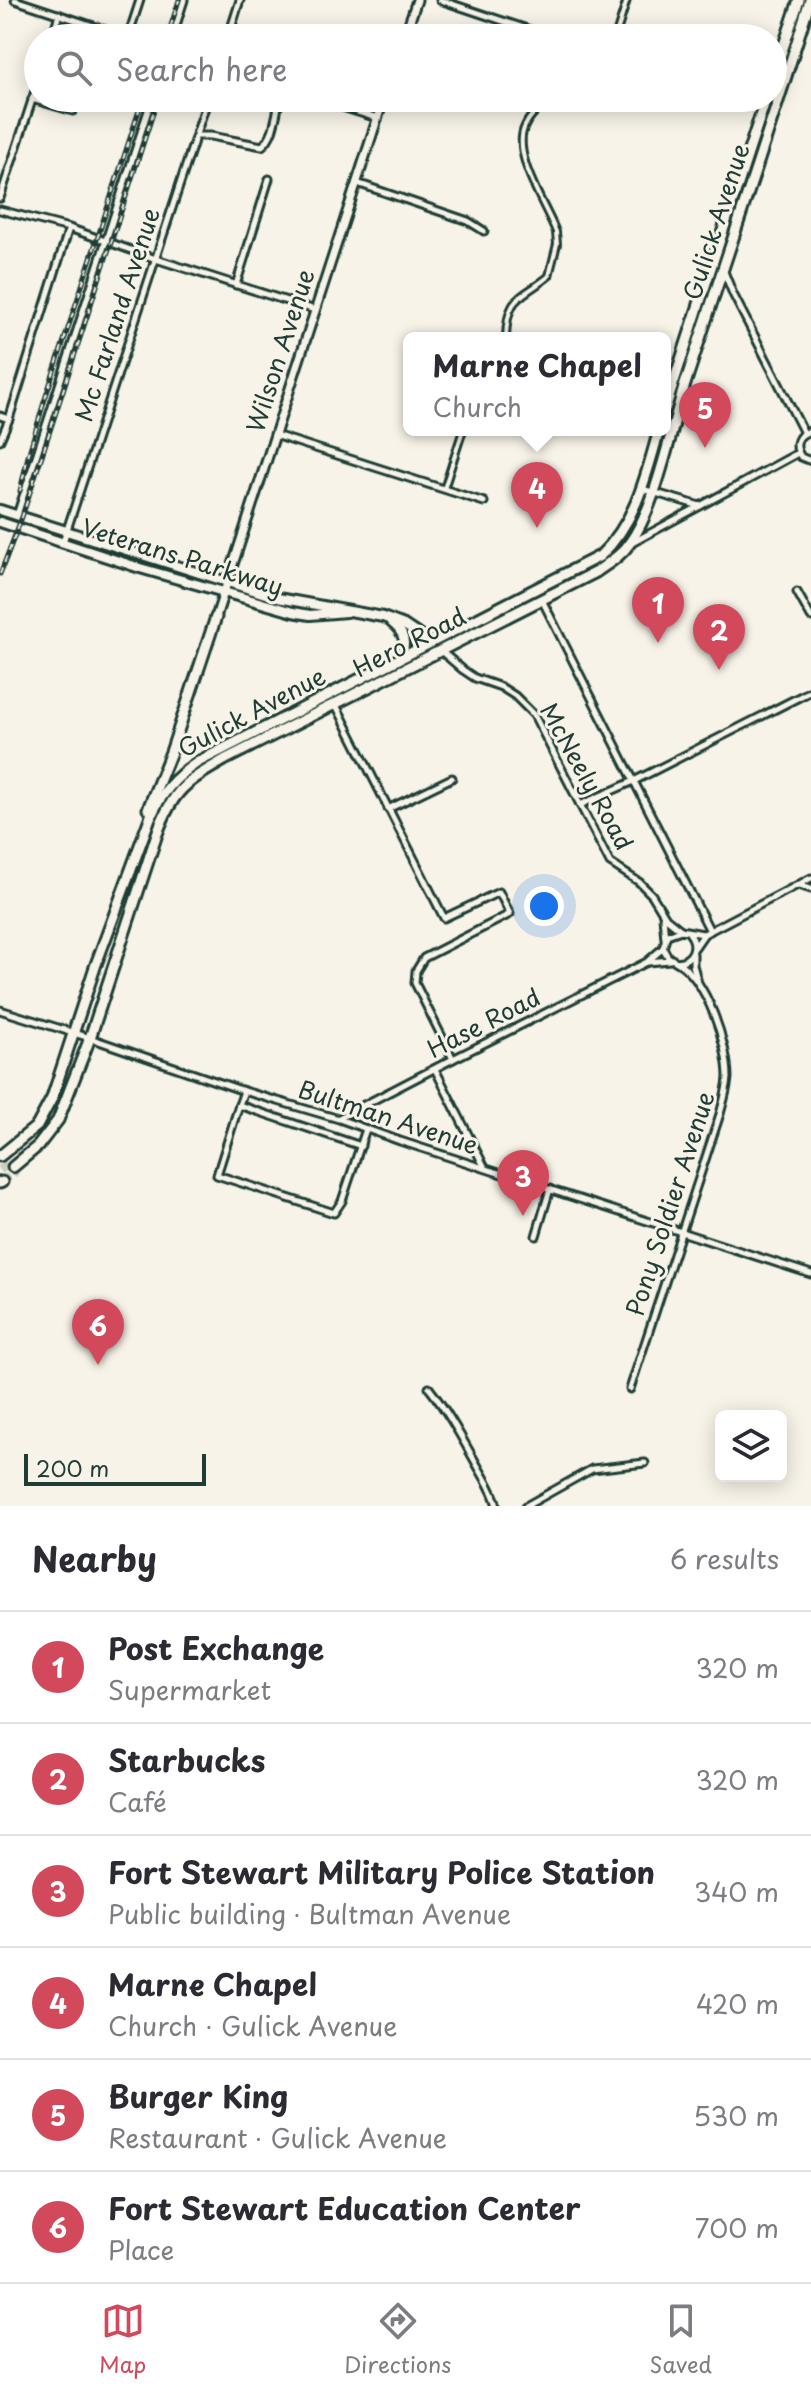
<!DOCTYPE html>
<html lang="en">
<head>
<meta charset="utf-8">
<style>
	:root { --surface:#fff; --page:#f2f2f3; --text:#2b2b33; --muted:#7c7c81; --line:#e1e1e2; --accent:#d1495b }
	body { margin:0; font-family:"Playpen Sans",sans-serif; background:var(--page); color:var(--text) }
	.controls { position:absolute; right:24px; bottom:24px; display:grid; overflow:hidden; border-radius:12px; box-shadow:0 4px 20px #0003 }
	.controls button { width:72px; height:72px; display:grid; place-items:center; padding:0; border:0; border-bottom:2px solid var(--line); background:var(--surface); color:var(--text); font:40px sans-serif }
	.scale { position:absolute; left:24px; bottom:20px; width:182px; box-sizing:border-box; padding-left:8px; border:4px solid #1f3d34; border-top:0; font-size:22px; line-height:28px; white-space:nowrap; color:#1f3d34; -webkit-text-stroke:6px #f7f3e8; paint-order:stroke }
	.you { position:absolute; left:544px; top:906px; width:28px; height:28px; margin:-20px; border:6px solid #fff; border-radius:50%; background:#1a73e8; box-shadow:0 0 0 12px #1a73e833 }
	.badge { display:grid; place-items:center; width:52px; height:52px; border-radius:50%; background:var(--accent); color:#fff; font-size:26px; font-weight:700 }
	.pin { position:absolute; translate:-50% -66px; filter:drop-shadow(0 2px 4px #0008) }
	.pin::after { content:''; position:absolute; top:42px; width:28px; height:24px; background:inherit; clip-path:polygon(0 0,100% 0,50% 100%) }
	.popup { position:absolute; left:403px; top:332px; width:268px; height:104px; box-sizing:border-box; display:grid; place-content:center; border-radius:12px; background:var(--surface); filter:drop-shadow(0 2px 6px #0005); font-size:26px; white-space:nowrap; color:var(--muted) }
	.popup b { font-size:30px; color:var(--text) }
	.popup::after { content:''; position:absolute; left:50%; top:100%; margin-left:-16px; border:16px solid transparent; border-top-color:var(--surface) }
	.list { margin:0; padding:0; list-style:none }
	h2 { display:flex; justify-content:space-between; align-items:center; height:104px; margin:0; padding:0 32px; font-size:34px }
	h2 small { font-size:26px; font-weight:400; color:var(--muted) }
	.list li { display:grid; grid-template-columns:52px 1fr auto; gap:24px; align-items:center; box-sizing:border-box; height:112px; padding:0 32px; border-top:2px solid var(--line) }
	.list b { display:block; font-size:30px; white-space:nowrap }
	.list p { margin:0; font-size:26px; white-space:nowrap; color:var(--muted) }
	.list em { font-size:26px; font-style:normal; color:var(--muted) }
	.icon { flex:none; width:44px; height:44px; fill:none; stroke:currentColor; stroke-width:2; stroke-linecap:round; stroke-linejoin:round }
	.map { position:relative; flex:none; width:811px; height:1506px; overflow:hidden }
	.search { position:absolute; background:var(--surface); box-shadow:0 4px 20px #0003; left:24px; right:24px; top:24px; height:88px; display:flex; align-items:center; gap:20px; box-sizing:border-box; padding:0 28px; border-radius:44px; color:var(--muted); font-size:30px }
	.sheet { height:776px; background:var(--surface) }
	nav { display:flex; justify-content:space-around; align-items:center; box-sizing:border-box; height:112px; border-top:2px solid var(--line); background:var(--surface); font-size:22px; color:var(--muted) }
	nav a { display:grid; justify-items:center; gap:4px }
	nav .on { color:var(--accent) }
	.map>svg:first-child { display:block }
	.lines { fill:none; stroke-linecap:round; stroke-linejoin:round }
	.primary-tunnel { stroke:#cccfc4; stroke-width:9; stroke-dasharray:9 4.5; stroke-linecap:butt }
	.pedestrian-casing { stroke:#1f3d34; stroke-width:10 }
	.minor-casing { stroke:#1f3d34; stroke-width:11 }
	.tertiary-casing { stroke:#1f3d34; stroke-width:13 }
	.secondary-casing { stroke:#1f3d34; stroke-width:14 }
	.primary-casing { stroke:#1f3d34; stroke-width:15 }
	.pedestrian { stroke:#f7f3e8; stroke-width:4 }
	.minor { stroke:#f7f3e8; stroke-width:5 }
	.tertiary { stroke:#f7f3e8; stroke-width:7 }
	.secondary { stroke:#f7f3e8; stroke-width:8 }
	.primary { stroke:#f7f3e8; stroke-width:9 }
	.rail-casing { stroke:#1f3d34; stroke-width:5 }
	.rail { stroke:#f7f3e8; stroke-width:2; stroke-dasharray:6; stroke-linecap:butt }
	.labels { text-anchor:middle; stroke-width:6; stroke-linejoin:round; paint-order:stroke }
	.street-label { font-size:24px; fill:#1f3d34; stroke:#f7f3e8 }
</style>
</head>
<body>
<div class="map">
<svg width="811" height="1506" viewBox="0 0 811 1506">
	<rect width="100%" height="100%" fill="#f7f3e8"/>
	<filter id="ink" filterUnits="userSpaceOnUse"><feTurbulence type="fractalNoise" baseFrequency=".0125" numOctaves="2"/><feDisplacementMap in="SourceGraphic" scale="16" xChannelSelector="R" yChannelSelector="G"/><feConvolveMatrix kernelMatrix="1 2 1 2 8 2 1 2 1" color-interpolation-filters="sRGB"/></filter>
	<g filter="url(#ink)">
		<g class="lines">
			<g class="primary-tunnel">
				<polyline points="0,1170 10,1163"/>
				<polyline points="2,1182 16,1171"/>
			</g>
			<g class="pedestrian-casing">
				<g id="pedestrian">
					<polyline points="615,38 627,0"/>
					<path d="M 506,338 C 507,295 521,299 549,276 L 557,244 L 556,232 C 545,204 511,154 525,126 C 530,114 541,107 550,98"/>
					<polyline points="444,489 463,430"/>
				</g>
			</g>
			<g class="minor-casing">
				<g id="minor">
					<polyline points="15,0 130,38"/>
					<polyline points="440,0 545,35"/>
					<polyline points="128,37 140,0"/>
					<polyline points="52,38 59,14"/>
					<polyline points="172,38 184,0"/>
					<polyline points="228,38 240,0"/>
					<polyline points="314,98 377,118"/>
					<polyline points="32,99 73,111"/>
					<path d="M 196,136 L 211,136 L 262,146 C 275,136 276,113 280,98"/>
					<polyline points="357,183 468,221 484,231"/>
					<polyline points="0,198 38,82"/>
					<polyline points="0,210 69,228 156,259 315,310"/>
					<polyline points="723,269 733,294 804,433"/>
					<polyline points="236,285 269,179"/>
					<polyline points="0,416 9,419"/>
					<path d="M 811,431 C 797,434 793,445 801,457 L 811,461"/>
					<polyline points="275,435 484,502"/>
					<polyline points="0,440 9,419 69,228"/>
					<polyline points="642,489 700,506"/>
					<polyline points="17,515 152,98"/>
					<polyline points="63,542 208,98"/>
					<polyline points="632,543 798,453"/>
					<polyline points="797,592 811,617"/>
					<polyline points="542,600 710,931"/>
					<polyline points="441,651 463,670 475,678 501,687 515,696 534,715 610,863 639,882 652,895 666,918 681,930"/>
					<polyline points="336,705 444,918 499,892 510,914 424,958 416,971 415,983 453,1059"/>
					<polyline points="580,805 634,781 811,691"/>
					<polyline points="388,809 452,778"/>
					<polyline points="799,885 811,889"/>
					<polyline points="663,917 665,939"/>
					<path d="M 689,933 C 699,945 693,960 677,962 L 668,957 L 663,948 L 667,935 L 681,930 L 703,934"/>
					<polyline points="695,947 704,934 811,878"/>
					<polyline points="693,954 693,965 698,983"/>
					<polyline points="648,962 670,960"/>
					<polyline points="0,1010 90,1038 244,1091 339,1119 400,1141 811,1274"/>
					<polyline points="435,1069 485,1168"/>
					<polyline points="244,1091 239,1105 361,1146"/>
					<polyline points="239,1105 217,1175 334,1213 342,1201 366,1129"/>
					<polyline points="339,1118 453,1059 647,962 663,948"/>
					<polyline points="536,1236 550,1189"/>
					<path d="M 429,1388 C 451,1416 466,1446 484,1477 C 490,1487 494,1494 497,1506"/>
					<path d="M 630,1389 L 720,1114 C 723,1103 727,1090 728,1078 C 728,1045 707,979 677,962"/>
					<polyline points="526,1506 592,1469 645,1463"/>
				</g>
			</g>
			<g class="tertiary-casing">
				<g id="tertiary">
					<polyline points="404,38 417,0"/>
					<polyline points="216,617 384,98"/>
				</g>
			</g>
			<g class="secondary-casing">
				<g id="secondary">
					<polyline points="0,510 278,598 383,617 404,625 431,643"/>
					<polyline points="0,522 140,568 293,612 310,615 346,612"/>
					<path d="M 391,622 C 404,632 408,643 400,658"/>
				</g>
			</g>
			<g class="primary-casing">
				<g id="primary">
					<polyline points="773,78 799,0"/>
					<polyline points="665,409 766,98"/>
					<polyline points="148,809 171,752 216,617"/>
					<path d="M 0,1156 L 37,1126 L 52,1098 L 95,967 L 150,818 C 161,793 175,777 198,762 L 600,556 C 636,522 646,476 659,430"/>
					<path d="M 13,1167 L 38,1146 L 58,1120 L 90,1038 L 157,834 C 173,789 186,782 226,759 L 596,572 C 607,564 621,556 629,544 C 658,504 671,426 687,378 C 728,252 771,127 810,0"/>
					<polyline points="0,1183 2,1182"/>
				</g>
			</g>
			<use href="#pedestrian" class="pedestrian"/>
			<use href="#minor" class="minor"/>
			<use href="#tertiary" class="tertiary"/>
			<use href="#secondary" class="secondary"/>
			<use href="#primary" class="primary"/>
			<g class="rail-casing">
				<g id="rail">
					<polyline points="167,38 179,0"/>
					<polyline points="20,491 28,456 44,402 143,98"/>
					<polyline points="0,574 22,517 158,98"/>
				</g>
			</g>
			<use href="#rail" class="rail"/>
		</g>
	</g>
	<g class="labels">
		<g class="street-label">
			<text transform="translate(717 222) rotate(-72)" y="8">Gulick Avenue</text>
			<text transform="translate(118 315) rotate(-72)" y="8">Mc Farland Avenue</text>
			<text transform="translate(281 351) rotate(-72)" y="8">Wilson Avenue</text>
			<text transform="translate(182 558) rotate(17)" y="8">Veterans Parkway</text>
			<text transform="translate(410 643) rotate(-27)" y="8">Hero Road</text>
			<text transform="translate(252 713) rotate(-28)" y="8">Gulick Avenue</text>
			<text transform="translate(586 777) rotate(61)" y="8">McNeely Road</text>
			<text transform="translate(484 1024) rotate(-27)" y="8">Hase Road</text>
			<text transform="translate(388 1118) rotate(18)" y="8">Bultman Avenue</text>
			<text transform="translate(671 1204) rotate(-72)" y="8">Pony Soldier Avenue</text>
		</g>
	</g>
</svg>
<div class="controls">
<button><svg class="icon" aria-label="layers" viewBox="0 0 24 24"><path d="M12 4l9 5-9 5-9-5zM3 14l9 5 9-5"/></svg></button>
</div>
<div class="scale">200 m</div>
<div class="you"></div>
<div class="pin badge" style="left:658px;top:643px">1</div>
<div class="pin badge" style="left:719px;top:670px">2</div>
<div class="pin badge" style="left:523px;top:1216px">3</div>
<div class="pin badge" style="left:537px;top:528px">4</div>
<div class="popup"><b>Marne Chapel</b>Church</div>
<div class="pin badge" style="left:705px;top:448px">5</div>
<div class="pin badge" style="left:98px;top:1365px">6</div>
<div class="search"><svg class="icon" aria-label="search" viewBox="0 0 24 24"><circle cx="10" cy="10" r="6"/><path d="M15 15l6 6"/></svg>Search here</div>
</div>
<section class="sheet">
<h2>Nearby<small>6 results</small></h2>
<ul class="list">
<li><span class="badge">1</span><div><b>Post Exchange</b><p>Supermarket</p></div><em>320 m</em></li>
<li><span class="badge">2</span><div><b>Starbucks</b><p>Café</p></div><em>320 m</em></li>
<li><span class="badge">3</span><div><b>Fort Stewart Military Police Station</b><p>Public building · Bultman Avenue</p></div><em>340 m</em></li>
<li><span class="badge">4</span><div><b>Marne Chapel</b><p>Church · Gulick Avenue</p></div><em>420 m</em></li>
<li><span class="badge">5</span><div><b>Burger King</b><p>Restaurant · Gulick Avenue</p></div><em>530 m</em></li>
<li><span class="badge">6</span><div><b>Fort Stewart Education Center</b><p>Place</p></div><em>700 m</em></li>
</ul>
</section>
<nav>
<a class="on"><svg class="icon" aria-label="map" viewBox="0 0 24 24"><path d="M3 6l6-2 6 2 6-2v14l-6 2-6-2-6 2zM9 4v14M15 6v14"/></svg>Map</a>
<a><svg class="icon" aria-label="directions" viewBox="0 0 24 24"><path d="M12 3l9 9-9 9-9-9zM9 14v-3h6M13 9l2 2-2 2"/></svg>Directions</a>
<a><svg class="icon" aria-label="saved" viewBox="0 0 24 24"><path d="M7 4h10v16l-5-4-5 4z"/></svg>Saved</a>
</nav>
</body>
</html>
